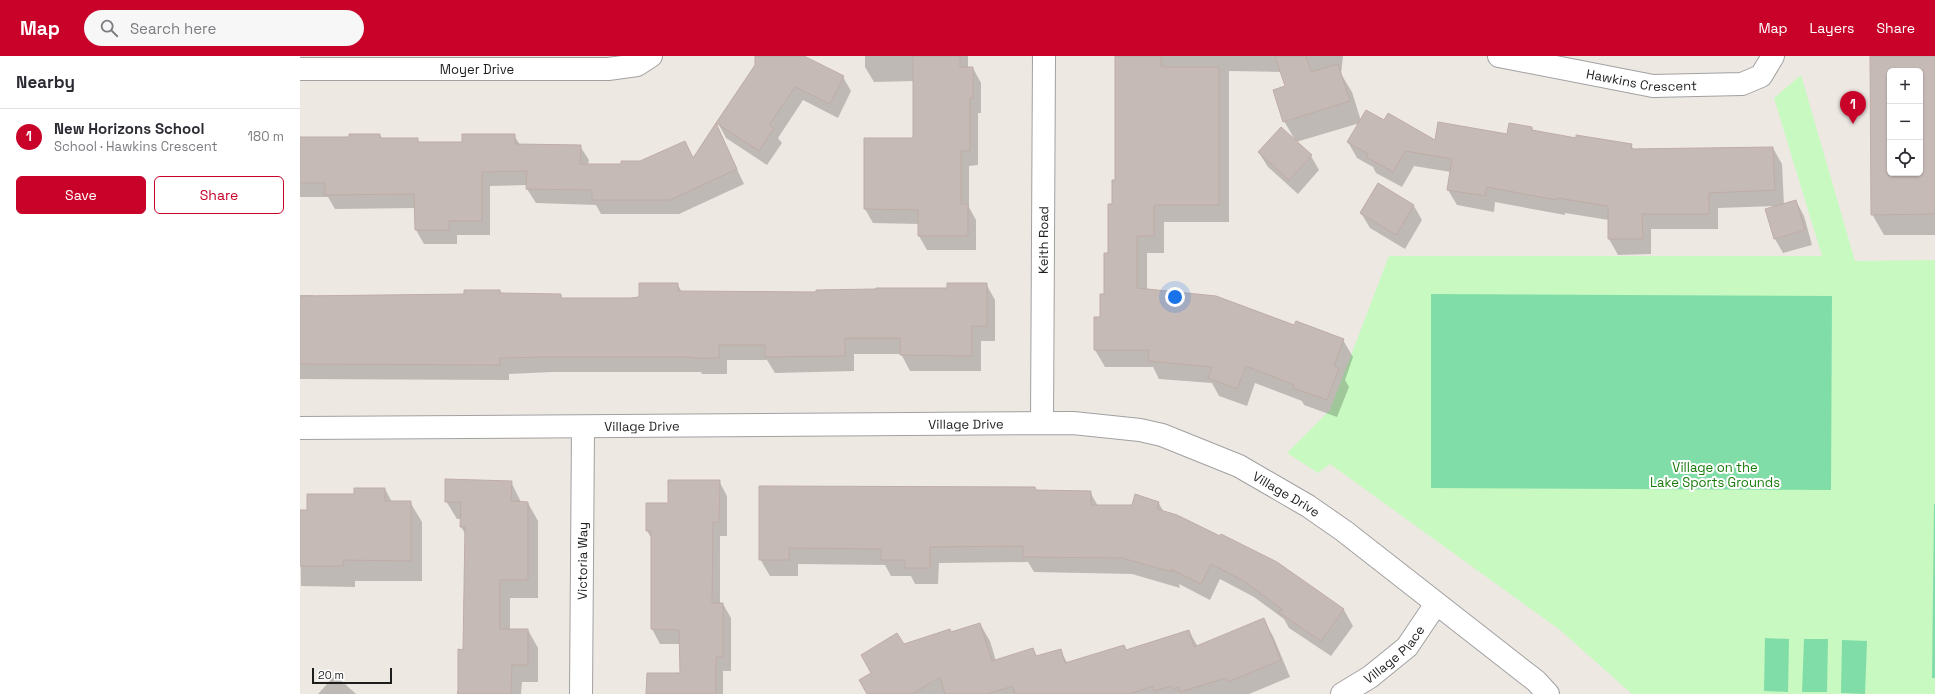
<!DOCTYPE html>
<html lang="en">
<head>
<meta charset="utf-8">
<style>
	:root { --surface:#fff; --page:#f7f7f7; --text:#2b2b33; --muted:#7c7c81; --line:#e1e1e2; --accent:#c9022a }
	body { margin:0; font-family:"Space Grotesk",sans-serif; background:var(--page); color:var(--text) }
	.controls { position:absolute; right:12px; top:12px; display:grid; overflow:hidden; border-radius:6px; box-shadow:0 1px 3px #0004 }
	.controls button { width:36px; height:36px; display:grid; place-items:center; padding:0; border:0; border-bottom:1px solid var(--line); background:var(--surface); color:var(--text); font:20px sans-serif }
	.scale { position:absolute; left:12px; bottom:10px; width:80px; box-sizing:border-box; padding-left:4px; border:2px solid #1d1d1d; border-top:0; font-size:11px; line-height:14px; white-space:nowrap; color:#1d1d1d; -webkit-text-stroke:3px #fff; paint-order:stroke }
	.you { position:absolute; left:875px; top:241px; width:14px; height:14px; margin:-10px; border:3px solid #fff; border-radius:50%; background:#1a73e8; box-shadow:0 0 0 6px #1a73e833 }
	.badge { display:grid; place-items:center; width:26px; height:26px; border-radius:50%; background:var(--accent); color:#fff; font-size:13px; font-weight:700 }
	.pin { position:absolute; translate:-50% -33px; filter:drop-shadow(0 1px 2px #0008) }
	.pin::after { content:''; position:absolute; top:21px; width:14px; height:12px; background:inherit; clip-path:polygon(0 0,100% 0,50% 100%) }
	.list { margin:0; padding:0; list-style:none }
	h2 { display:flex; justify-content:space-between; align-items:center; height:52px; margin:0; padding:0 16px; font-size:17px }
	h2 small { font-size:13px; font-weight:400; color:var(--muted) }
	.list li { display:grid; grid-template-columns:26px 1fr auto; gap:12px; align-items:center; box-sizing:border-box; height:56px; padding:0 16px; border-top:1px solid var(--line) }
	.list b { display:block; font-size:15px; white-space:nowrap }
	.list p { margin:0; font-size:13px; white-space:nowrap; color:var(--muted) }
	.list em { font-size:13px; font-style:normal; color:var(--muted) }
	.actions { display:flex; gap:8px; padding:12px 16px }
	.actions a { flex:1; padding:9px 0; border:1px solid var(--accent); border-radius:6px; text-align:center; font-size:14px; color:var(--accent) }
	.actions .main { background:var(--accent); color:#fff }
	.icon { flex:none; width:22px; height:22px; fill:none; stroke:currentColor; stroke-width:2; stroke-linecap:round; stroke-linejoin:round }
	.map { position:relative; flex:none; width:1635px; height:638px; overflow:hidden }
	header { display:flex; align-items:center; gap:24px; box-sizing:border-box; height:56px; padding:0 20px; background:var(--accent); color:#fff }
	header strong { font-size:19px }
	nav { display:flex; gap:22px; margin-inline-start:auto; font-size:14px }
	.search { width:280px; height:36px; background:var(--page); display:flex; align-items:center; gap:10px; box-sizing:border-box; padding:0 14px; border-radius:22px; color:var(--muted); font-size:15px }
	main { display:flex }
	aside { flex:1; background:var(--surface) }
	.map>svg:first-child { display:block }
	.park { fill:#c7f9c0 }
	.pitch { fill:#81dda7 }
	.shadow { fill:#0003; fill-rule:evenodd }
	.building { fill:#c6bab7; stroke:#c0aca6; fill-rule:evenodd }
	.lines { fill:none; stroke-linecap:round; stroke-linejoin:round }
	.minor-casing { stroke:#a1a1a1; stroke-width:24 }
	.minor { stroke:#fff; stroke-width:22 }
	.labels { text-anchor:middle; stroke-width:4; stroke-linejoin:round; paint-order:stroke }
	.street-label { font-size:13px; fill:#1d1d1d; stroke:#fff }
	.park-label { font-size:13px; fill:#197b0c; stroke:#fff }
</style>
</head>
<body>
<header>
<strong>Map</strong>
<div class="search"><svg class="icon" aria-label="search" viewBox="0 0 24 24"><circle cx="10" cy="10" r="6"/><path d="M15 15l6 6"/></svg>Search here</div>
<nav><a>Map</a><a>Layers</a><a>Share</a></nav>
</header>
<main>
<aside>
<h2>Nearby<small></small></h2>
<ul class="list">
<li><span class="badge">1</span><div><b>New Horizons School</b><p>School · Hawkins Crescent</p></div><em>180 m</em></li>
</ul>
<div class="actions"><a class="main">Save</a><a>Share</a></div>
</aside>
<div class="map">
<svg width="1635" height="638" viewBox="0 0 1635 638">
	<rect width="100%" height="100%" fill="#eee8e3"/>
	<polygon class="park" points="1501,19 1555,205 1635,204 1635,638 1332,638 1260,574 1030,408 1018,417 987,397 1030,354 1089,200 1522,200 1474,42"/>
	<g class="pitch">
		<polygon points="1131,238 1532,240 1531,434 1131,432"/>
		<polygon points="1634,448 1635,448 1635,622 1632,622"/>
		<polygon points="1465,582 1489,583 1488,636 1464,635"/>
		<polygon points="1504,583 1528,583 1527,636 1502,636"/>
		<polygon points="1542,584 1567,585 1565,638 1541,637"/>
	</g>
	<g class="shadow">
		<polygon points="456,0 502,0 543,21 551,35 538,62 503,44 478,82 482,87 467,109 426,82 418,67 456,10"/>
		<polygon points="565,0 668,0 668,12 673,12 681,27 681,57 678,57 678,109 669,110 669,151 676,164 676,194 627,194 619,180 619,168 573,167 565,153 614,83 614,25 574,26 565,11"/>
		<polygon points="816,0 1043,0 1041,18 1052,36 1061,65 1084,65 1136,86 1208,80 1231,72 1234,76 1276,83 1331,89 1334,94 1473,92 1482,108 1484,149 1496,145 1504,160 1512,189 1483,197 1475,183 1476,150 1418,152 1418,173 1351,173 1351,198 1318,199 1309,183 1309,164 1265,157 1265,159 1195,146 1194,156 1157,149 1148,134 1151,116 1114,110 1102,131 1076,117 1073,111 1057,102 1048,86 1060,67 996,86 1011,100 1019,114 998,138 968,111 959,97 995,84 984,65 1030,17 929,15 929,166 864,166 864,197 847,197 847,234 1043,284 1053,301 1045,324 1049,331 1037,361 1004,349 1002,345 955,327 947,350 919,340 912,327 859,323 853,311 805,311 795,294 805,239 816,125"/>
		<path d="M 1571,0 L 1635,0 L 1635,179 L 1584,179 L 1572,158 ZM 1590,15 L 1620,15 L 1620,117 L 1590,117 Z"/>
		<polygon points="416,69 444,128 379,158 301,158 296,149 236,147 227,133 227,129 190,130 190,179 157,179 157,188 124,188 116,174 116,152 35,153 28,141 0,141 0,82 50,82 80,79 82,83 117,83 119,87 163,87 214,79 220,89 280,90 289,104 288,109 322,109 340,106 385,86 394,103"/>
		<polygon points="1079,128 1114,150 1122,164 1105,193 1070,172 1061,157"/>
		<polygon points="377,228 382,236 517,237 648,233 686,228 695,244 695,285 681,285 681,315 610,315 601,298 554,298 554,315 475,317 467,304 427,304 427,318 402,318 401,316 252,316 209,318 209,324 0,323 0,239 13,239 14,240 165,239 200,235 202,238 260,239 263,243 331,243"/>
		<polygon points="419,425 427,440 427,480 420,480 420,548 423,548 431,562 431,615 423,615 423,638 347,638 381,618 380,588 360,588 352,573 352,483 347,475 369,448"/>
		<polygon points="211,426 221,446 228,447 238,465 238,542 210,542 210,574 228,574 238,592 238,626 222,626 221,638 157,638 157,635 159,635 164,595 166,479 161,471 161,463 157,463 146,445"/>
		<polygon points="460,431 790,436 798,450 833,450 858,446 864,456 976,507 1044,554 1053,570 1031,600 989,572 984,563 954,541 920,523 910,544 879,528 880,532 832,518 734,516 728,506 639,507 638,528 615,528 611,520 591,520 585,509 498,508 498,520 470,520 460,503"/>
		<polygon points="85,433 92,446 110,446 122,466 122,525 55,525 55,531 1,530 0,455 8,455"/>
		<polygon points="963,563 973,580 990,621 949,638 568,638 572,617 603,589 680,568 690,585 696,605 733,594 737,601 760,594 768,608 824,590 827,595 889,575 898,591"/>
		<polygon points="35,619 56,638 18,638"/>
	</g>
	<g class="building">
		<polygon points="455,0 504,0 544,20 530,48 495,31 469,69 474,72 459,95 416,67 455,9"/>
		<polygon points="613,0 660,0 660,11 673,11 673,42 670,42 670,95 661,95 661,148 668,148 668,180 618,180 618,154 564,153 564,82 613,82"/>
		<polygon points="815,0 861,0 861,11 919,11 919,149 854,149 854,180 837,180 837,232 916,240 994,269 996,265 1044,283 1034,310 1039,312 1027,344 993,332 994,329 946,310 937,333 908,322 912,311 848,305 849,294 794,294 794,261 800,261 800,238 804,238 804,197 808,197 808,148 812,148 812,124 815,124"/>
		<polygon points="975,0 1006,0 1011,16 1038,8 1050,45 983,66 973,34 985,30"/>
		<path d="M 1570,0 L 1635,0 L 1635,158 L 1571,159 ZM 1590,15 L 1620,15 L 1620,117 L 1590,117 Z"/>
		<polygon points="1066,54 1084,64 1088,57 1135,84 1138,66 1207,78 1209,67 1232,71 1232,74 1276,82 1276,79 1332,88 1331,93 1473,91 1475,134 1409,137 1409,158 1342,158 1343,183 1308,183 1308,150 1257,142 1256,144 1187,131 1185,140 1147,134 1152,103 1105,95 1093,116 1066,101 1068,98 1047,86"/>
		<polygon points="416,67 437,113 370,144 292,144 292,134 226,133 227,115 182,116 182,165 149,165 149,174 115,174 114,138 25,139 25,127 0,127 0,81 49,81 49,78 80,78 80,82 118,82 118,86 162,86 162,78 215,78 215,88 281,89 280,108 321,108 321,105 340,105 385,85 393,102"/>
		<polygon points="981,71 1012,99 989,124 958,96"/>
		<polygon points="1078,127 1114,149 1096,179 1060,157"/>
		<polygon points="1496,144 1505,174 1474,183 1465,153"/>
		<polygon points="339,227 378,227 378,235 516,236 516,234 576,233 576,232 647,232 647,227 687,227 687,270 672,270 672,300 600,299 600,282 545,282 545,300 465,301 465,289 419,289 419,302 392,302 392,301 243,301 200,302 200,309 0,308 0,240 164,238 164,234 200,234 200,237 261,238 261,242 331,242 339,241"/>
		<polygon points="145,423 212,425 211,445 228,446 228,524 200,524 200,573 228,573 228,609 212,609 211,638 158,638 158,593 163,594 165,471 160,471 161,446 145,446"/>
		<polygon points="368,424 420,424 419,466 413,466 412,547 423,547 423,601 416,601 416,638 346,638 347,617 380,617 379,574 351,573 351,475 346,475 346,447 368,447"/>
		<polygon points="459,430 735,431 736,434 791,435 791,449 832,449 835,438 859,446 857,453 877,459 920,480 921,478 977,506 1044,553 1021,585 978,556 983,554 944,525 911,508 901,528 871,513 872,516 822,502 723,501 723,490 630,491 630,512 605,512 605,504 581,504 581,493 489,492 489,504 459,504"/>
		<polygon points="54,432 85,432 85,445 111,445 111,505 43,504 43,510 0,510 0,454 7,454 7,438 54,438"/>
		<polygon points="964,562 981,604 928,626 926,622 880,636 878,631 873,633 871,630 854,635 853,630 829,638 715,638 713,630 687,638 645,638 640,621 612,638 567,638 559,624 571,617 561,599 597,577 604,588 650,573 651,576 680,567 692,605 733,592 736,600 761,593 765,607 824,589 826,594 889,574 894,591"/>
	</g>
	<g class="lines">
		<g class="minor-casing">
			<g id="minor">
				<path id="s1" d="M 1199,0 L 1353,30 L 1442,28 L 1461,20 L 1473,0"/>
				<path id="s2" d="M 0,13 L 308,13 L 337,9 L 351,0"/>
				<path id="s3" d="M 742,367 L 744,0"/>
				<path id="s4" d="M 0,372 L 773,367 L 840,374 L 862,379 L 939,410 L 1008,450 L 1044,475 L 1236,625 L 1248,638"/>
				<path id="s5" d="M 281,638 L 283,371"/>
				<path id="s6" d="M 1042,638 L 1070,621 L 1107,591 L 1136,548"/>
			</g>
		</g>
		<use href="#minor" class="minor"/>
	</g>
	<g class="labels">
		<g class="street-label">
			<text dy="5" stroke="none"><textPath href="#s2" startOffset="177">Moyer Drive</textPath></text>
			<text dy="5" stroke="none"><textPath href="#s1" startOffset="145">Hawkins Crescent</textPath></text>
			<text dy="5" stroke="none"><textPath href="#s3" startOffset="183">Keith Road</textPath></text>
			<text dy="5" stroke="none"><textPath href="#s4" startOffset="666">Village Drive</textPath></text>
			<text dy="5" stroke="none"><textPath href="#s4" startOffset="342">Village Drive</textPath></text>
			<text dy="5" stroke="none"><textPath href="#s4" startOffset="1001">Village Drive</textPath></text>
			<text dy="5" stroke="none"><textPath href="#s5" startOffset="133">Victoria Way</textPath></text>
			<text dy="5" stroke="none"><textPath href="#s6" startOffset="66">Village Place</textPath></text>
		</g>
		<g class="park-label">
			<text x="1415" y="416">Village on the<tspan x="1415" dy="15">Lake Sports Grounds</tspan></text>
		</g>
	</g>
</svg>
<div class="controls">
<button>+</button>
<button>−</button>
<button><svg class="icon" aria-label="locate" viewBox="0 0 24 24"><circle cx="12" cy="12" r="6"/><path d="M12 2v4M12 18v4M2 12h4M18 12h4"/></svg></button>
</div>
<div class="scale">20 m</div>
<div class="you"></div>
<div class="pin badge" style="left:1553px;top:68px">1</div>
</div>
</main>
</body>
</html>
